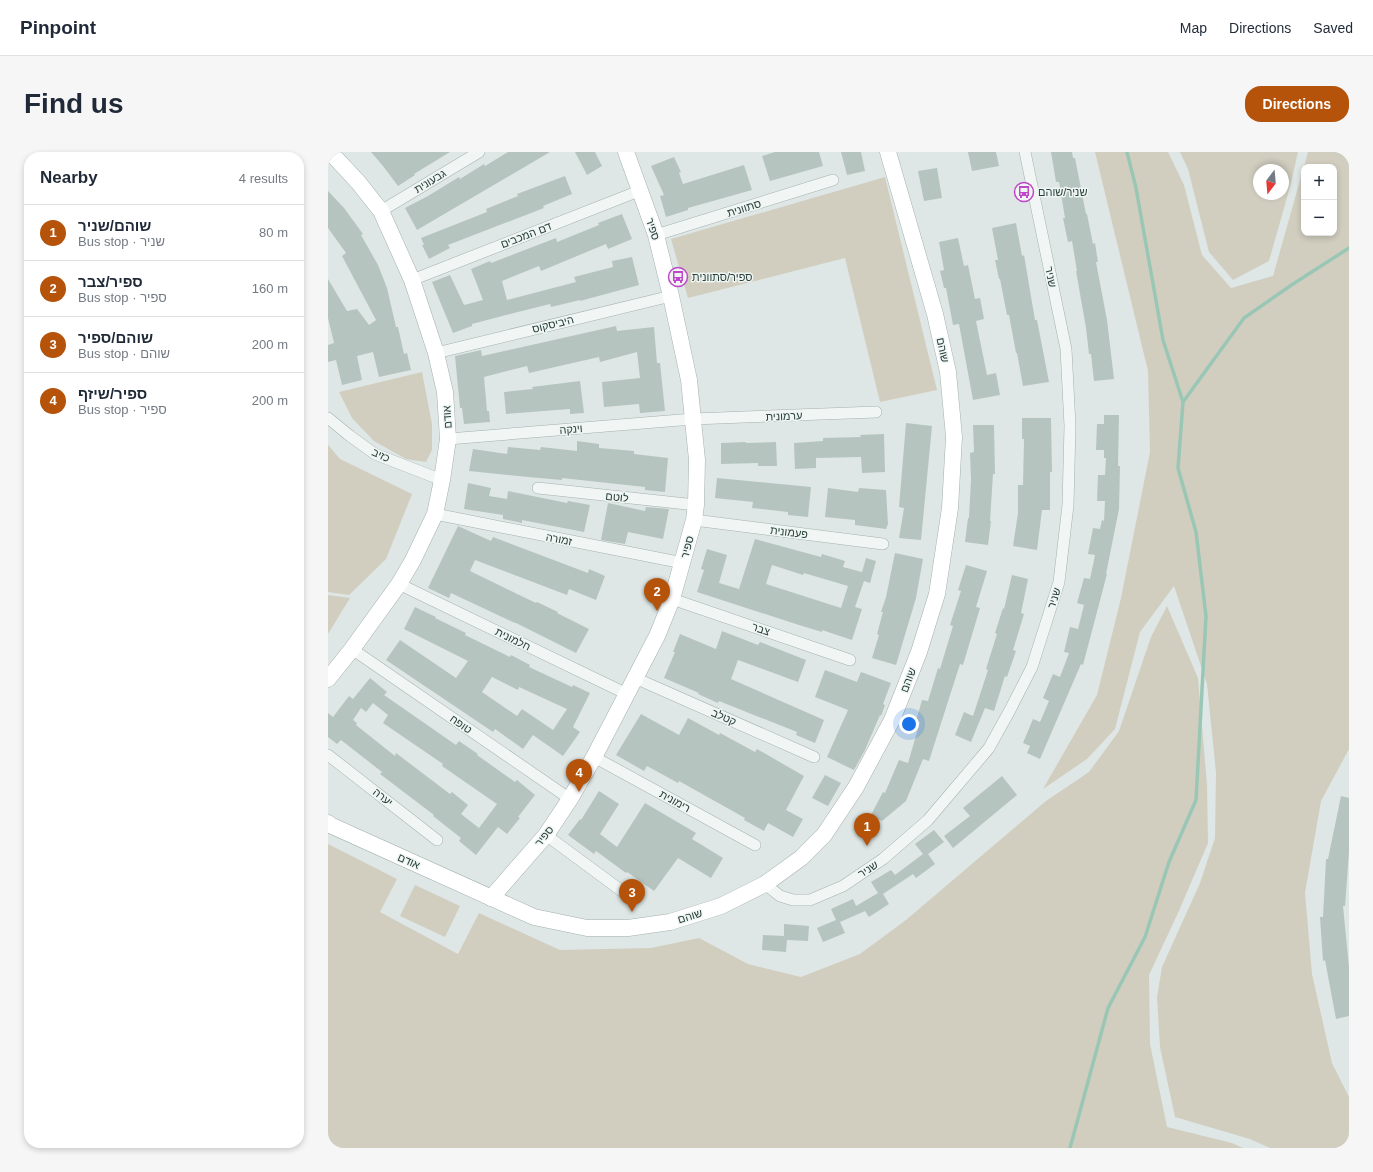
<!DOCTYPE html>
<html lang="en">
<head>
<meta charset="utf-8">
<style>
	:root { --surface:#fff; --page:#f6f6f7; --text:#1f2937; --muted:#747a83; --line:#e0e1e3; --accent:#b45309 }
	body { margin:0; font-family:Arial,Heebo,sans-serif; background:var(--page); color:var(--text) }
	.controls { position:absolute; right:12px; top:12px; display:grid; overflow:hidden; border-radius:8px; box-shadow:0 2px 6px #0003 }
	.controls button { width:36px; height:36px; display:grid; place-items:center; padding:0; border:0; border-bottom:1px solid var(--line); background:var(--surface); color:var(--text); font:20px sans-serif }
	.compass { position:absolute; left:925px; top:12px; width:36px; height:36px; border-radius:50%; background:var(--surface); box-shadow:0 2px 6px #0003; rotate:196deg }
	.you { position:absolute; left:581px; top:572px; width:14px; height:14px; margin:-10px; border:3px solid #fff; border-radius:50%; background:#1a73e8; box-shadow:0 0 0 6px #1a73e833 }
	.badge { display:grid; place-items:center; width:26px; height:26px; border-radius:50%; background:var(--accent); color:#fff; font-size:13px; font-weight:700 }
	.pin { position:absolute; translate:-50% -33px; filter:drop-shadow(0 1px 2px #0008) }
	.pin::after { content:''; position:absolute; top:21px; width:14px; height:12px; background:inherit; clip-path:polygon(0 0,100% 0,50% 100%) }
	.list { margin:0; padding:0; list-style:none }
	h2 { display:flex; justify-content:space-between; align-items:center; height:52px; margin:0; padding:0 16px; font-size:17px }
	h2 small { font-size:13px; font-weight:400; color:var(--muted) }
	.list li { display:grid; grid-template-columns:26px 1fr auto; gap:12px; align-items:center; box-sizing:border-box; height:56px; padding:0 16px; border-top:1px solid var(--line) }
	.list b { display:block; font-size:15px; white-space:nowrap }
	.list p { margin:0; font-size:13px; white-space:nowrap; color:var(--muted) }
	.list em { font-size:13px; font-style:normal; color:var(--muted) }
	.map { position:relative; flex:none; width:1021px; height:996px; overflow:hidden; border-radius:16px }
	header { display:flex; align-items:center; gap:24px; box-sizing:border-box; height:56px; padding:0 20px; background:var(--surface); border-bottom:1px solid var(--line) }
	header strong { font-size:19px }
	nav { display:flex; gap:22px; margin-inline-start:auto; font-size:14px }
	.intro { display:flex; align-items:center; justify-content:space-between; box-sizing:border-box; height:96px; padding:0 24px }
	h1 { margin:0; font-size:28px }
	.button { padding:10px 18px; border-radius:16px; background:var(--accent); color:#fff; font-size:14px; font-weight:700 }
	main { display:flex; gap:24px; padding:0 24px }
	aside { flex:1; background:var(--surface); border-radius:16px; box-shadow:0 2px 6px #0003 }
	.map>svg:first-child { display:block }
	.green { fill:#d1cec0; fill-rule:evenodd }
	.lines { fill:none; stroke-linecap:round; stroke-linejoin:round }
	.stream { stroke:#9ac7b5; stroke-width:3.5 }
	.building { fill:#b6c4c0; fill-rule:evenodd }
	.street-casing { stroke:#a4b1ae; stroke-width:12 }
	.secondary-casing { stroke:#a4b1ae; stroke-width:17 }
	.street { stroke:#f1f6f5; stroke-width:11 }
	.secondary { stroke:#fff; stroke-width:16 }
	.labels { text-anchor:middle; stroke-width:3; stroke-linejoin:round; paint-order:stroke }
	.street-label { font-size:11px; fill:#283e38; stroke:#eef5f3 }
	.poi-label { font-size:11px; fill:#283e38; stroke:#eef5f3; text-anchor:start }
</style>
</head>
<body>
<header>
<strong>Pinpoint</strong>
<nav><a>Map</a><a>Directions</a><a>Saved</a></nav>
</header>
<div class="intro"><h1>Find us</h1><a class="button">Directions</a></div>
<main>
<aside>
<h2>Nearby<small>4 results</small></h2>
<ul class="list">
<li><span class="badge">1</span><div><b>שוהם/שניר</b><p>Bus stop · שניר</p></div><em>80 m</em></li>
<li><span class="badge">2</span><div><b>ספיר/צבר</b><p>Bus stop · ספיר</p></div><em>160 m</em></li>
<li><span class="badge">3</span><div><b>שוהם/ספיר</b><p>Bus stop · שוהם</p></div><em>200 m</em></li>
<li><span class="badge">4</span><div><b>ספיר/שיזף</b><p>Bus stop · ספיר</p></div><em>200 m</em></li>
</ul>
</aside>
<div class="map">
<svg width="1021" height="996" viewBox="0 0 1021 996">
	<rect width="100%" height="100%" fill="#dee7e5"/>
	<g class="green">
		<path d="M 767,0 L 840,0 L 856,33 L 874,103 L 903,136 L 945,124 L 980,0 L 1021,0 L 1021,597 L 993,649 L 977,741 L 984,822 L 1004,911 L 1021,945 L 1021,996 L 942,996 L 922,987 L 847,965 L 832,895 L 829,845 L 834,815 L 872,731 L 887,686 L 888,621 L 879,532 L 846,434 L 812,480 L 787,577 L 759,607 L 715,637 L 769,543 L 793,446 L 822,300 L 820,219 ZM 976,15 L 1006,15 L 1006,81 L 976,81 Z"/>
		<path d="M 852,0 L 970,0 L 962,35 L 941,109 L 905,128 L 881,100 L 860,17 ZM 931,18 L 955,18 L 955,42 L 931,42 Z"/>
		<polygon points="557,25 609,238 552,250 517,106 360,146 343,87"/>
		<polygon points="94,220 104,272 104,298 98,310 78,307 46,289 24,266 11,240"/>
		<polygon points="0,293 12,307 84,342 58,407 21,443 0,440"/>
		<polygon points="0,443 22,446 0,482"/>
		<polygon points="839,454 870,526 879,633 880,691 850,761 821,823 822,892 839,975 904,991 915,996 0,996 0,692 69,727 52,760 130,802 151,761 232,798 323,796 371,786 420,812 473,825 532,802 578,768 718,649 761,620 791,579 823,485"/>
		<polygon points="87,733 132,754 117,785 72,764"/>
	</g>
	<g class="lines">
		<g class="stream">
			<polyline points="855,250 916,166 965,132 1021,96"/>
			<polyline points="742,996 780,856 817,785 841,710 868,648 878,464 868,380 850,316 855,250 835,188 808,36 799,0"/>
		</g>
	</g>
	<g class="building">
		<polygon points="43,0 122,0 86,22 87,23 70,34 55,14"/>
		<polygon points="180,0 222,0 89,78 77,56 100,44 131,25 132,27 156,12 157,14"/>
		<polygon points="247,0 267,0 274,14 259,23"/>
		<polygon points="447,0 491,0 495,14 442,29 434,4"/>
		<polygon points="513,0 533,0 537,19 519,23"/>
		<polygon points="640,0 668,0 671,14 644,19"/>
		<polygon points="723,0 744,0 745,6 747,6 758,62 759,62 765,92 767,91 770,110 768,110 779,168 786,227 766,229 763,202 761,202 758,176 748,119 749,119 744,89 740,90 735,66 737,66 731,30 728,30"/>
		<polygon points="346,5 353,20 351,21 355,32 416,13 424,38 360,56 360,58 338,65 332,44 336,43 323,14"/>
		<polygon points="609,16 614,46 596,49 590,19"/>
		<polygon points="237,24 244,42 215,54 216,56 120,93 122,96 101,107 94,93 96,93 93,86 159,60 158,57 190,44 189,42"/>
		<polygon points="0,39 16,56 35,82 33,83 50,113 59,136 68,175 70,175 76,202 79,201 83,218 51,225 45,200 29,204 34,228 14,233 8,208 0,210 0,193 6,191 0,166 0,127 19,159 29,157 41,173 48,168 14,104 18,101 0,76"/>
		<polygon points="294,62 304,87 280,97 278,92 213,119 211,114 174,129 179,148 248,130 246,125 285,115 284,109 304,105 311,133 252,149 252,148 223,155 222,152 182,162 144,172 144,174 125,181 104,130 122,123 136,153 155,148 143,117 162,109 163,111 228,86 229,90 271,73 270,71"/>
		<polygon points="688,71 694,104 696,103 707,168 709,168 721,230 695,234 689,201 688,201 681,163 679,163 672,127 671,127 667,108 670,108 664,76"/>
		<polygon points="630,86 636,114 640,113 647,147 652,146 656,167 648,169 659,223 668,221 672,243 645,248 631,172 625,173 618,136 616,136 612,119 616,118 611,90"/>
		<polygon points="288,174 289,179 326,175 329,211 332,211 337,259 312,261 311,252 276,255 274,230 312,226 309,200 272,210 271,205 201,221 199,214 156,225 159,259 161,259 162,270 136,272 134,256 132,256 127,204 153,198 154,204"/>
		<polygon points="252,229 256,261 242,262 242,257 178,262 176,240 205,237 204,235"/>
		<polygon points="776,263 791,263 790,314 792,314 791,357 778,422 779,422 755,513 753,512 712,607 699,601 702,594 695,591 705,567 712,570 721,549 715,546 725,522 732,525 741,501 736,500 742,475 750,477 756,453 749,451 756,426 762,427 767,403 760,402 765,376 772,377 774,368 776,369 777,349 769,349 770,323 777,323 778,306 776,306 776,298 768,298 769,272 776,272"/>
		<polygon points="694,266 723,266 724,320 722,320 722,358 714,358 709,398 685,394 690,361 690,333 695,333 696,287 694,287"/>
		<polygon points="578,271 604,274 593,388 571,386 576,356 571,355"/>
		<polygon points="645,273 666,273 667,322 665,322 662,369 663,369 660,393 637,390 640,366 641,366 643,328 642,301 646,300"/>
		<polygon points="556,282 557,320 534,321 533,305 488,306 488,316 467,317 466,291 495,289 495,286 533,285 532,283"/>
		<polygon points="249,289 271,292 271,296 306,299 306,302 340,306 337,340 317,338 317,335 280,331 234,326 234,328 200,325 141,319 145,297 179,302 180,295 212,298 213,295 249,299"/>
		<polygon points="418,290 418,291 448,290 449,314 430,314 430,311 393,312 393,291"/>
		<polygon points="389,326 483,335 480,365 460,363 460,360 424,356 425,350 387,346"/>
		<polygon points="140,331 163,336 161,344 179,347 180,339 239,351 240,349 262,353 256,380 194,368 194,371 175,367 175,363 136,357"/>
		<polygon points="500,336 530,340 531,336 558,338 560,372 558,377 527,373 527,368 497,365"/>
		<polygon points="280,351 317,359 318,355 341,357 335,387 300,380 297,392 273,388"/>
		<polygon points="130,374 163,389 165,385 260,421 261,417 277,424 268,448 241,437 239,443 147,408 142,419 208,451 209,450 230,460 229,461 261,477 248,501 188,471 187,471 123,441 121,446 100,436"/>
		<path d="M 427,387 L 493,405 L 494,402 L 517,409 L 515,415 L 534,420 L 538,406 L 548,409 L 542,431 L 536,429 L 527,455 L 534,457 L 524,488 L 494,478 L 494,480 L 471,473 L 369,440 L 376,418 L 373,417 L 379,397 L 399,403 L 391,431 L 411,437 ZM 444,413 L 475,423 L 476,421 L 520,434 L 513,456 L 438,432 Z"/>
		<polygon points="567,401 595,407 588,446 568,513 544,506 551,483 549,482 555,460 553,460 558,445"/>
		<polygon points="638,413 659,419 648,455 652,456 635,513 632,512 601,609 595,607 578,649 554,669 543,663 555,640 557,641 571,608 580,611 592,570 588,569 594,548 600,549 610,516 612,517 625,474 622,473 633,439 630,438"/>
		<polygon points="684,423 700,427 693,461 696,462 685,498 688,499 679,525 677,524 666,559 657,556 643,590 627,583 636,560 645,564 660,518 658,517 669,482 667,481 675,456 676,457"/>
		<path d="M 87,455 L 108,465 L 107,466 L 138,481 L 137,483 L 182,505 L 183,503 L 202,513 L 201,515 L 244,535 L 245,533 L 262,541 L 245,575 L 252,580 L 235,604 L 205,583 L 195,597 L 167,577 L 165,580 L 58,508 L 72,488 L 128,526 L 140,509 L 76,477 ZM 164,525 L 190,538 L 191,535 L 239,557 L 225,578 L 194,557 L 189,564 L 154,540 Z"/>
		<polygon points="394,479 430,493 432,490 478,508 470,530 410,508 403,527 496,568 487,591 468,583 469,580 391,549 390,551 370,542 371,541 336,526 347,500 345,500 352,482 388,497"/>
		<polygon points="497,518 529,530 533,520 563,531 555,552 557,553 553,564 552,563 537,598 526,618 499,605 520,558 487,545"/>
		<path d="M 42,526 L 59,540 L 56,543 L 128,593 L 131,589 L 150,602 L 149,603 L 187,630 L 189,628 L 207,643 L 190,665 L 192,666 L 179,682 L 170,675 L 148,703 L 131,689 L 133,686 L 105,664 L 106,663 L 52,622 L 54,620 L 13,588 L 9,592 L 0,585 L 0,561 L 5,565 L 21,544 L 25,547 ZM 45,551 L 60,563 L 55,571 L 115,612 L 114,614 L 169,652 L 151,676 L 133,662 L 140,653 L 124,640 L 122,642 L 68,601 L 67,604 L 28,573 L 29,571 L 25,568 L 33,556 L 38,560 Z"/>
		<polygon points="313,562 351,583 360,566 391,583 392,581 427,600 429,597 476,624 458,658 475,667 465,685 440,671 436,679 416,668 417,666 351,629 350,631 319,614 316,619 288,603"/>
		<polygon points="497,623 513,631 500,654 484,646"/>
		<polygon points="674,624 689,643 625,696 616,684 642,664 635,656"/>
		<polygon points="271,639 291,652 272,682 289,695 317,651 368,681 364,687 395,706 383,726 350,706 326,739 299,720 298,721 268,699 266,702 240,683 252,667 253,668"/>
		<polygon points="1013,644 1021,646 1021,700 1017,754 1015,754 1021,815 1021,864 1008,867 997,808 995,809 992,765 995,765 998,707 1000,707"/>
		<polygon points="606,678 616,690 600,702 607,712 588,726 585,722 555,742 561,752 541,765 537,759 512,770 517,781 495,790 489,776 508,768 503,757 525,747 528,754 550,741 543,730 563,718 567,723 595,702 587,692"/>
		<polygon points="456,772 481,774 480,789 459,788 458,800 434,798 435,783 456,784"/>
	</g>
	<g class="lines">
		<g class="street-casing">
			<g id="street">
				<polyline points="53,59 151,0"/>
				<polyline points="328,83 505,28"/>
				<polyline points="84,128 311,39"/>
				<polyline points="108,201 343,144"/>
				<polyline points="0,266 22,284 47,302 114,328"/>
				<polyline points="120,287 365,267 548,260"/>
				<polyline points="210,336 368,353"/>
				<polyline points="107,362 355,411"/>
				<polyline points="366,368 555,392"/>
				<polyline points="71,432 299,542"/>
				<polyline points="344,447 522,508"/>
				<polyline points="24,497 242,647"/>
				<polyline points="307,526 486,605"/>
				<polyline points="0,603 109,688"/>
				<polyline points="266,605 427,693"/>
				<polyline points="218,683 302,745"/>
				<polyline points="437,732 452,744 465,748 482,748 515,734 555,707 600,668 661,596 682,558 704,515 731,430 740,353 742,274 738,197 697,0"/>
			</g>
		</g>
		<g class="secondary-casing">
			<g id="secondary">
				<polyline points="0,527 24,497 71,432 85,408 107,362 114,328 120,287 117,240 108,201 84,128 53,59 30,30 2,0"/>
				<polyline points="0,671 2,673 206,765 259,776 300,776 342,770 393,754 437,732 473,706 496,683 528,635 564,568 591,500 609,442 622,356 626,285 620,220 607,162 560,0"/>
				<polyline points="163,746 218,683 242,647 266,605 329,484 344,447 366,368 368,353 369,308 361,228 343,144 328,83 298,0"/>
			</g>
		</g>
		<use href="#street" class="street"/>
		<use href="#secondary" class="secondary"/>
	</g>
	<defs>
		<g id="bus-ring" transform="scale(1)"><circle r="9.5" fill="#eef5f3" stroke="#c047c9" stroke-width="1.5"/><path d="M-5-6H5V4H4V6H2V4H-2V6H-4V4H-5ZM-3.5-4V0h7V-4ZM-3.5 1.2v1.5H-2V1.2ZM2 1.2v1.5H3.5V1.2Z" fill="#c047c9"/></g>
	</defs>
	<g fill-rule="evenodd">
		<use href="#bus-ring" x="696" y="40"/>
		<use href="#bus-ring" x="350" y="125"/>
	</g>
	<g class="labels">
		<g class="street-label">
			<text transform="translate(102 29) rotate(-31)" y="4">גבעונית</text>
			<text transform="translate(416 56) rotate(-17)" y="4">סתוונית</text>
			<text transform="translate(325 77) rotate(72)" y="4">ספיר</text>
			<text transform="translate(198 83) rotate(-21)" y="4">דם המכבים</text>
			<text transform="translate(723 125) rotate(78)" y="4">שניר</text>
			<text transform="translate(225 172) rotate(-14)" y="4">היביסקוס</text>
			<text transform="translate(615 198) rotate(78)" y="4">שוהם</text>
			<text transform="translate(456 264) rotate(-2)" y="4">ערמונית</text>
			<text transform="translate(119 265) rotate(-94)" y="4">אודם</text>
			<text transform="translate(243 277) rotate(-5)" y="4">וינקה</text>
			<text transform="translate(53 303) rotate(25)" y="4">כזיב</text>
			<text transform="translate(289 345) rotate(6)" y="4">לוטם</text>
			<text transform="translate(461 380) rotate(7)" y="4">פעמונית</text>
			<text transform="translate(231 387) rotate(11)" y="4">זמורה</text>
			<text transform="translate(359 395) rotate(-75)" y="4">ספיר</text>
			<text transform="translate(726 446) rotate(-72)" y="4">שניר</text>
			<text transform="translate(433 477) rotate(19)" y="4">צבר</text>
			<text transform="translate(185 487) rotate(26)" y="4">חלמונית</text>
			<text transform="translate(580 528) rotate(-69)" y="4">שוהם</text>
			<text transform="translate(396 565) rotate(24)" y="4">קטלב</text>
			<text transform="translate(133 572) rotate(35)" y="4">טופח</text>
			<text transform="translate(55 645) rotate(38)" y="4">יערה</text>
			<text transform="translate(347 649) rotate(29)" y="4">רימונית</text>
			<text transform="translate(216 684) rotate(-52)" y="4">ספיר</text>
			<text transform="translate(81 709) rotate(24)" y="4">אודם</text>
			<text transform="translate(540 717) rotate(-33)" y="4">שניר</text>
			<text transform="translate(362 764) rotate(-17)" y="4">שוהם</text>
		</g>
		<g class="poi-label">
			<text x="710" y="44">שניר/שוהם</text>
			<text x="364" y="129">ספיר/סתוונית</text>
		</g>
	</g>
</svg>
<div class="controls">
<button>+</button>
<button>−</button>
</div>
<svg class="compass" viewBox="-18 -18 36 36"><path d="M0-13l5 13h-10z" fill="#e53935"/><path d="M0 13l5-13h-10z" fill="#747a83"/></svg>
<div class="you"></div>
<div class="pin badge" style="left:539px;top:694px">1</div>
<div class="pin badge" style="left:329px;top:459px">2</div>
<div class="pin badge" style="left:304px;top:760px">3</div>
<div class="pin badge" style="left:251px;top:640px">4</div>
</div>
</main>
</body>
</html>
